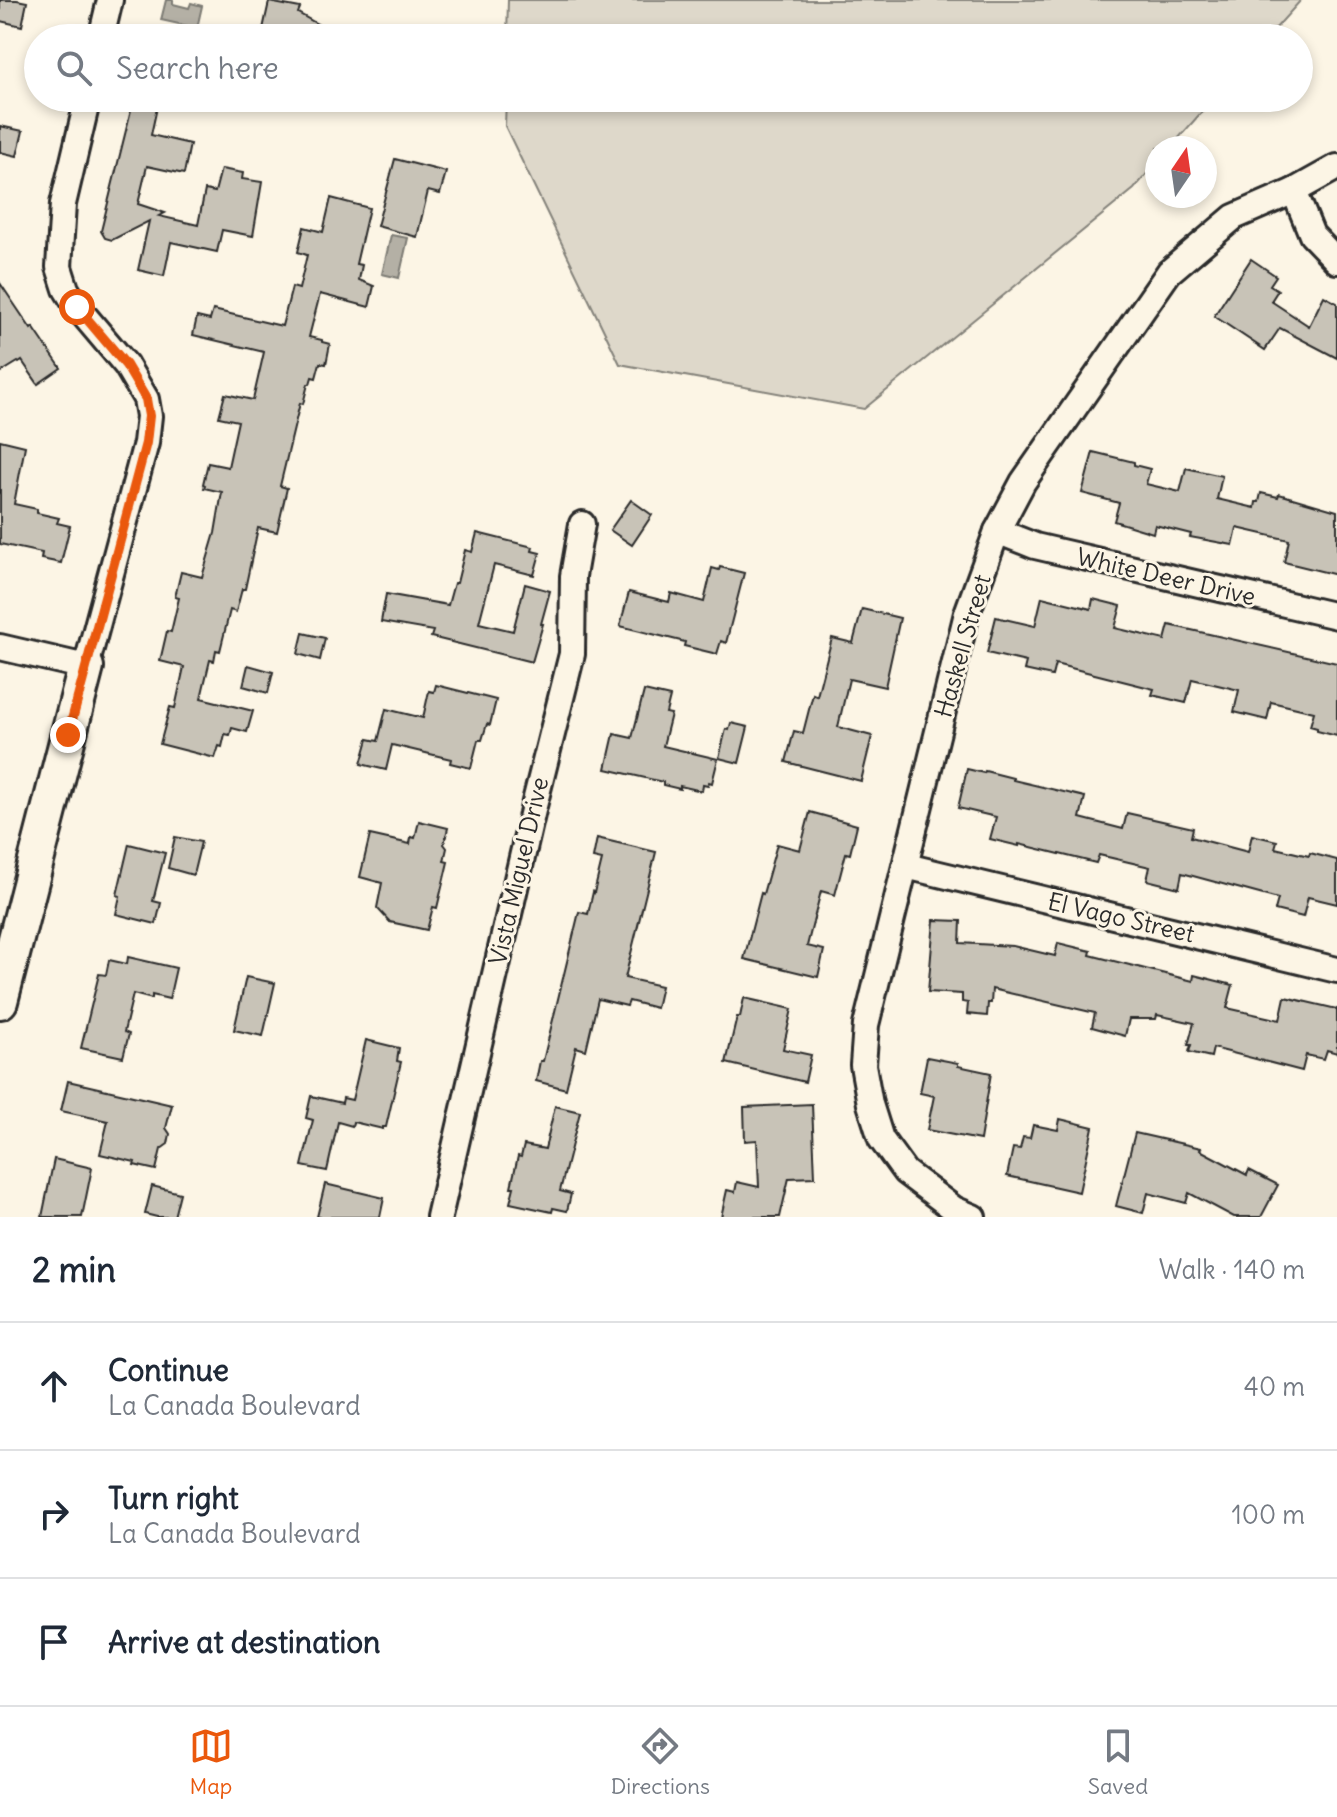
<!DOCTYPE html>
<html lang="en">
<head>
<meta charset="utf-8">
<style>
	:root { --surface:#fff; --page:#f6f6f7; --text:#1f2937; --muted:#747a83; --line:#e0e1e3; --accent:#ea580c }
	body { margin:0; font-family:Delius,sans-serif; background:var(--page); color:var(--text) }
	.compass { position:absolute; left:1145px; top:136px; width:72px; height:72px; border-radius:50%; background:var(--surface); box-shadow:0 4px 12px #0003; rotate:13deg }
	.stop { position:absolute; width:24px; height:24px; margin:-18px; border:6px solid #ea580c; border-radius:50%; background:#fff }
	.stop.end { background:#ea580c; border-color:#fff; box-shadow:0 2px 8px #0008 }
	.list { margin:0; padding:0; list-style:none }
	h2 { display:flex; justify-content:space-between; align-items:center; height:104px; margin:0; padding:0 32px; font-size:34px }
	h2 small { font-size:26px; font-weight:400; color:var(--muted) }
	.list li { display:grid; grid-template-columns:52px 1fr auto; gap:24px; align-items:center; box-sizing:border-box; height:128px; padding:0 32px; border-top:2px solid var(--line) }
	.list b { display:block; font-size:30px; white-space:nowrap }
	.list p { margin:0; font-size:26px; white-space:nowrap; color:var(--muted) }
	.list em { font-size:26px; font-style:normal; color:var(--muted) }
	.icon { flex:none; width:44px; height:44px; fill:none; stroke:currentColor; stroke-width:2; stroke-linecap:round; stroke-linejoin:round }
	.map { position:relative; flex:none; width:1337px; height:1217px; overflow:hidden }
	.search { position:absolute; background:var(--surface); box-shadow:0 4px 12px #0003; left:24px; right:24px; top:24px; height:88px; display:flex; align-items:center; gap:20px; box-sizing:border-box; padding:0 28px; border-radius:44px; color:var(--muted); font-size:30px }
	.sheet { height:488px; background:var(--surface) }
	nav { display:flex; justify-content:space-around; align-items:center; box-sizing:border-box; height:112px; border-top:2px solid var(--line); background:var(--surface); font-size:22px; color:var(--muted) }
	nav a { display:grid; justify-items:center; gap:4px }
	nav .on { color:var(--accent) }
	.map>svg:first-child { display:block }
	.green { fill:#ded8ca; stroke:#84827a; stroke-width:2 }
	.water { fill:#b4b0a5; stroke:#7d7b74; stroke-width:2 }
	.building { fill:#c8c3b7; stroke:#2b2b2b; stroke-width:2 }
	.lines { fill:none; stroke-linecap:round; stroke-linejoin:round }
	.street-casing { stroke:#2b2b2b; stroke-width:30 }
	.secondary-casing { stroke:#2b2b2b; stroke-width:40 }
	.street { stroke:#fcf5e5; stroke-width:24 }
	.secondary { stroke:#fcf5e5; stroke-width:34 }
	.route { stroke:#ea580c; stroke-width:10 }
	.labels { text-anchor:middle; stroke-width:6; stroke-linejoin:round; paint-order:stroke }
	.street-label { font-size:24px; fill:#2b2b2b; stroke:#fcf5e5 }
</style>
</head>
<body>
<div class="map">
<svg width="1337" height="1217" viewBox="0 0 1337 1217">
	<rect width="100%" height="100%" fill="#fcf5e5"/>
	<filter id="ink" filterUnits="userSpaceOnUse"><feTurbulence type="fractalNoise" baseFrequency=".0125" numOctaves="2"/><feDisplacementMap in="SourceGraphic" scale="16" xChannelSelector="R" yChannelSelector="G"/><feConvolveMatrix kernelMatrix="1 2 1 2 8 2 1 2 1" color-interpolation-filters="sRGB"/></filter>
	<g filter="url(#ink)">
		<g class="green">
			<polygon points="508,0 1301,0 1267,38 507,38"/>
			<polygon points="506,98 1214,98 1170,148 1157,148 1157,162 1134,189 864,409 620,364 505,126"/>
		</g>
		<g class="water">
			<polygon points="166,0 173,0 173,4 189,8 191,3 202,6 197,28 161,20"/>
			<polygon points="391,235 408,238 399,278 382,274"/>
		</g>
		<g class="building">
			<polygon points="0,0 17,0 27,2 22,26 0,21"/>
			<polygon points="269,2 300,8 298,13 342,38 261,38"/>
			<polygon points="134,98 159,98 151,135 190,144 184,174 147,166 138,204 165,213 159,216 198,225 205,190 215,192 221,169 243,173 242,179 262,182 253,236 222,230 217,252 171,242 164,276 138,270 149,221 112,240 105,238 101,231"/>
			<polygon points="0,126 23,131 17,156 0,152"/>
			<polygon points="395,159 446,172 440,194 428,191 417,237 377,226"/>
			<polygon points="331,198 369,208 356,264 362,265 359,280 374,286 369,307 320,294 309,337 322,340 322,342 330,344 326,364 320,363 316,378 312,377 310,384 308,384 303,404 300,403 280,486 287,488 277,532 258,528 245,589 242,589 236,612 230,610 220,651 216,650 214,661 210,660 201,698 253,711 247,732 232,728 230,735 225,734 222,747 219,746 215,758 160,744 170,707 175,708 184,667 160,661 167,631 171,632 179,598 175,597 181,572 202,577 215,533 222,492 204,488 205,485 203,484 208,463 228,467 238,421 219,417 225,394 253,400 264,352 193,335 197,317 210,320 213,310 282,326 292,287 299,289 307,255 298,252 304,227 323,232"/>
			<polygon points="1251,259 1276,276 1270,285 1278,290 1271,301 1309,326 1324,296 1337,303 1337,358 1280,328 1265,350 1214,316"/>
			<polygon points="0,283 31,329 33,327 61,368 38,384 22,361 19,363 18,362 0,373"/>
			<polygon points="0,440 25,446 14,504 37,509 37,513 59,518 57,523 70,526 61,563 41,559 42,553 0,544"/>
			<polygon points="1093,452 1134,462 1134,465 1150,469 1146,484 1180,492 1186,468 1222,476 1217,499 1255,508 1256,502 1259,502 1261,493 1278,497 1279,494 1337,511 1337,575 1284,562 1289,540 1237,528 1233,545 1190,537 1191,534 1155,525 1153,533 1114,521 1119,503 1082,493"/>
			<polygon points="631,500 652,515 632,545 610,530"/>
			<polygon points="477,533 533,547 532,551 540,553 534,575 494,565 479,623 513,631 525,584 550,591 541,624 543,624 532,662 431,637 433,631 381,622 386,594 448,605 454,583 457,583 465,550 472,552"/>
			<polygon points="720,567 744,573 726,643 721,641 717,654 684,646 685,642 620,626 629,592 669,602 671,593 704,602 712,568 719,570"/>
			<polygon points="1042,597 1091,609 1093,599 1121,606 1115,628 1165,640 1169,625 1337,663 1337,736 1317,731 1317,728 1310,726 1314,712 1271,702 1267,720 1234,712 1239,690 1192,679 1186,703 1152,695 1154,689 1055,664 1052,676 1024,670 1026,662 987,653 996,617 1035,626"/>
			<polygon points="862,609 900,618 885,687 849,679 838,727 872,736 861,781 786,762 794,731 803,733 813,694 817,696 832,638 853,643"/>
			<polygon points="303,633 325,638 320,660 298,654"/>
			<polygon points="248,665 273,672 268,693 243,686"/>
			<polygon points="436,685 496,700 490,725 487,724 482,740 478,740 471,768 450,763 451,759 392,745 386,770 361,764 368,739 378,741 386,709 423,718 429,691 434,692"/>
			<polygon points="644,691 670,697 666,713 671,714 663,746 718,759 712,783 709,782 708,785 703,784 702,791 680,786 680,789 663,785 663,782 606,769 614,734 632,738"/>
			<polygon points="731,723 748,727 739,763 719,758 726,729 729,730"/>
			<polygon points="967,769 984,773 985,771 1013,778 1013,780 1085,797 1080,818 1123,829 1127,813 1193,828 1191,837 1248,852 1252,835 1277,841 1275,848 1309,856 1310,853 1337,860 1337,904 1308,897 1303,917 1275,910 1278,899 1182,873 1179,888 1147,880 1150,867 1099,855 1096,863 1019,844 1019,846 990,839 996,817 958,808"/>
			<polygon points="810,812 857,825 850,854 846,853 835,895 821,891 807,946 824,950 818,977 744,959 761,893 763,894 777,844 800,850"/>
			<polygon points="419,821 448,828 444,844 447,848 444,861 448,862 437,908 433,907 427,930 390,922 377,908 382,883 360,877 370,835 410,844 411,837 415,838"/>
			<polygon points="175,837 201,842 193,875 168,868"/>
			<polygon points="597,838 656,852 625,978 661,986 656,1008 629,1001 627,1006 598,999 586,1050 576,1047 566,1089 536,1081 540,1061 543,1061 579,912 588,914 593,892 594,893 602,860 593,858"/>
			<polygon points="129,844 165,853 153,901 161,903 156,924 116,914 120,896 117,895"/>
			<polygon points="934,920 961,921 960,943 1013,946 1055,956 1058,943 1091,951 1090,955 1193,981 1194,975 1233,985 1227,1008 1280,1020 1285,997 1337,1009 1337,1053 1327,1050 1324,1059 1306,1055 1302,1071 1213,1048 1211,1057 1189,1052 1191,1045 1188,1045 1194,1023 1157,1015 1156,1019 1129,1019 1125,1036 1092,1027 1095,1013 992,989 991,1003 988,1003 987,1016 967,1014 968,1003 962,1002 962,994 928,992"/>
			<polygon points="128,957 176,968 169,999 152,995 152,999 133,994 124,1032 129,1034 123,1057 81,1048 99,974 106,975 109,960 127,964"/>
			<polygon points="246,977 275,983 263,1036 234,1030"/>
			<polygon points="744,998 792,1009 783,1049 811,1055 805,1082 726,1063 737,1017 740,1017"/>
			<polygon points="366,1040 399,1048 397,1061 401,1062 386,1127 383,1127 383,1129 353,1122 352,1126 338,1122 327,1171 302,1166 313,1120 306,1118 311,1096 342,1103 343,1098 352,1100"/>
			<polygon points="927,1057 958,1063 958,1066 991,1073 980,1140 927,1130 934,1096 920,1093"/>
			<polygon points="68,1081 172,1105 166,1128 170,1134 168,1144 161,1149 156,1170 134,1165 135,1162 100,1154 108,1121 61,1111"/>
			<polygon points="812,1104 815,1177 789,1178 780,1217 721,1217 727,1190 735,1192 737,1182 759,1187 757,1140 745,1141 744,1107"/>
			<polygon points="555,1106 580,1112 560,1191 571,1194 567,1211 553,1208 552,1212 510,1203 514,1187 511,1187 518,1156 521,1157 524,1145 545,1149"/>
			<polygon points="1060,1119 1093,1127 1079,1192 1007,1176 1013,1148 1020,1149 1023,1137 1030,1138 1033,1125 1058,1130"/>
			<polygon points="1135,1133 1201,1148 1200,1150 1247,1175 1249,1170 1278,1185 1261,1217 1234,1217 1189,1193 1186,1203 1148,1193 1143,1213 1116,1206"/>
			<polygon points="54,1159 92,1168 82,1217 42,1217"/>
			<polygon points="325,1184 384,1198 380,1217 317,1217"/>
			<polygon points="152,1186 180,1193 174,1217 157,1217 145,1214"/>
		</g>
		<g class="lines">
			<g class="street-casing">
				<g id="street">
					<polyline points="101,38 110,0"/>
					<polyline points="1294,191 1312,235 1337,261"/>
					<polyline points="997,531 1035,546 1337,616"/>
					<polyline points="0,647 86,667 146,443 149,416 146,399 126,365 77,307 66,289 59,267 63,204 88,98"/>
					<polyline points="906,866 1337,970"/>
					<polyline points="439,1217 533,810 572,654 573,576 582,524"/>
					<polyline points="973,1217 954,1209 905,1172 881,1139 870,1104 863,1065 866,1025 967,613 997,531 1023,482 1169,272 1234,217 1294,191 1337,167"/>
				</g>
			</g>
			<g class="secondary-casing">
				<polyline id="secondary" points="0,1001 86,667"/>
			</g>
			<use href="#street" class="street"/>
			<use href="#secondary" class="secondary"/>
		</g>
	</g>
	<g class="lines" filter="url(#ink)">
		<polyline class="route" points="68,735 146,443 149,416 146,399 126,365 77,307"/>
	</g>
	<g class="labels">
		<g class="street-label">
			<text transform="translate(1166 577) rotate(13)" y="8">White Deer Drive</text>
			<text transform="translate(963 646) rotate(-74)" y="8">Haskell Street</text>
			<text transform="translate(519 871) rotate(-77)" y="8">Vista Miguel Drive</text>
			<text transform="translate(1121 918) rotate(13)" y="8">El Vago Street</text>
		</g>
	</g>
</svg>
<svg class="compass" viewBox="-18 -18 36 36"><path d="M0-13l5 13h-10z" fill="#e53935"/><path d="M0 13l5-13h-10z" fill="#747a83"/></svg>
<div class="stop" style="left:77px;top:307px"></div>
<div class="stop end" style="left:68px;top:735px"></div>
<div class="search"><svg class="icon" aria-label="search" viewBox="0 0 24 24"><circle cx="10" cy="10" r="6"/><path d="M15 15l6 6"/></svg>Search here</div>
</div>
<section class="sheet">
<h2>2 min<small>Walk · 140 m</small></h2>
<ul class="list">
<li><svg class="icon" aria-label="ahead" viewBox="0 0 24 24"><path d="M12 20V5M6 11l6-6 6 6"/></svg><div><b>Continue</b><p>La Canada Boulevard</p></div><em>40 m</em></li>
<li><svg class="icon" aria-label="right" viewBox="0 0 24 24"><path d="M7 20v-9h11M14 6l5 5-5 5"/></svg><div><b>Turn right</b><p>La Canada Boulevard</p></div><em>100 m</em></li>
<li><svg class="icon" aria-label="arrive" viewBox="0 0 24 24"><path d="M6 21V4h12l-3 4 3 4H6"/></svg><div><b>Arrive at destination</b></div></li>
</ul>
</section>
<nav>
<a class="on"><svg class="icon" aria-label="map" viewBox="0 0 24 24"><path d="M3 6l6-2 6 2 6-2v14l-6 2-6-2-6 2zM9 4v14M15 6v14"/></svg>Map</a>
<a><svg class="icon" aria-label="directions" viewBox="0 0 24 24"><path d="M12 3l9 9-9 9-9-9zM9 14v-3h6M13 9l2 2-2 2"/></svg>Directions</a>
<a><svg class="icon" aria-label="saved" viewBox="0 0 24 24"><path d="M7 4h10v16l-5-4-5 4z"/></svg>Saved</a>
</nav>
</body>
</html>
